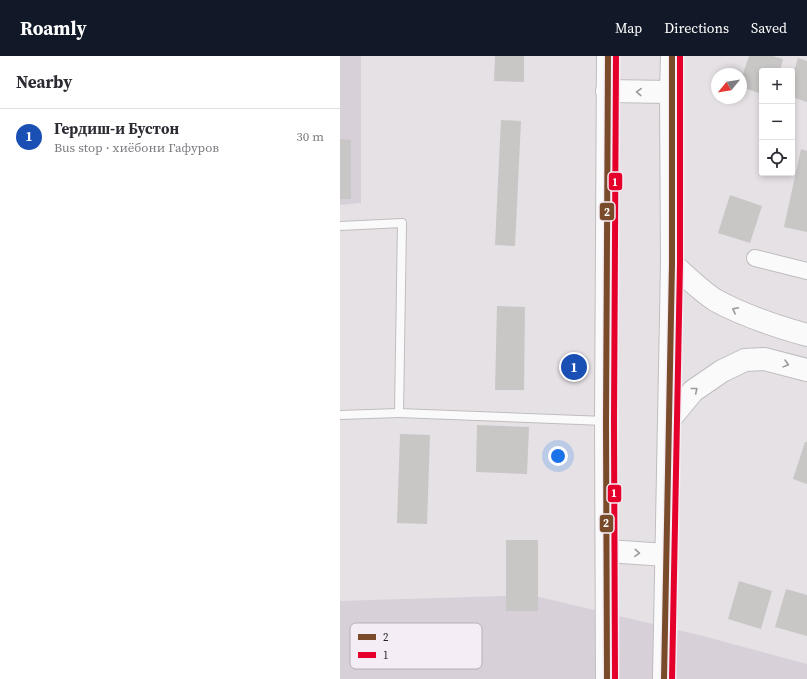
<!DOCTYPE html>
<html lang="en">
<head>
<meta charset="utf-8">
<style>
	:root { --surface:#fff; --page:#f7f7f7; --text:#2b2b33; --muted:#7c7c81; --line:#e1e1e2; --accent:#111827 }
	body { margin:0; font-family:"Source Serif 4",serif; background:var(--page); color:var(--text) }
	.controls { position:absolute; right:12px; top:12px; display:grid; overflow:hidden; border-radius:4px; box-shadow:0 2px 6px #0003 }
	.controls button { width:36px; height:36px; display:grid; place-items:center; padding:0; border:0; border-bottom:1px solid var(--line); background:var(--surface); color:var(--text); font:20px sans-serif }
	.compass { position:absolute; left:371px; top:12px; width:36px; height:36px; border-radius:50%; background:var(--surface); box-shadow:0 2px 6px #0003; rotate:240deg }
	.you { position:absolute; left:218px; top:400px; width:14px; height:14px; margin:-10px; border:3px solid #fff; border-radius:50%; background:#1a73e8; box-shadow:0 0 0 6px #1a73e833 }
	.badge { display:grid; place-items:center; width:26px; height:26px; border-radius:50%; background:var(--accent); color:#fff; font-size:13px; font-weight:700 }
	.pin { position:absolute; translate:-50% -50%; border:2px solid #fff; box-shadow:0 1px 4px #0006 }
	.list { margin:0; padding:0; list-style:none }
	h2 { display:flex; justify-content:space-between; align-items:center; height:52px; margin:0; padding:0 16px; font-size:17px }
	h2 small { font-size:13px; font-weight:400; color:var(--muted) }
	.list li { display:grid; grid-template-columns:26px 1fr auto; gap:12px; align-items:center; box-sizing:border-box; height:56px; padding:0 16px; border-top:1px solid var(--line) }
	.list b { display:block; font-size:15px; white-space:nowrap }
	.list p { margin:0; font-size:13px; white-space:nowrap; color:var(--muted) }
	.list em { font-size:13px; font-style:normal; color:var(--muted) }
	.icon { flex:none; width:22px; height:22px; fill:none; stroke:currentColor; stroke-width:2; stroke-linecap:round; stroke-linejoin:round }
	.map { position:relative; flex:none; width:467px; height:623px; overflow:hidden }
	header { display:flex; align-items:center; gap:24px; box-sizing:border-box; height:56px; padding:0 20px; background:var(--accent); color:#fff }
	header strong { font-size:19px }
	nav { display:flex; gap:22px; margin-inline-start:auto; font-size:14px }
	main { display:flex }
	aside { flex:1; background:var(--surface) }
	.map>svg:first-child { display:block }
	.built { fill:#d8d0d9 }
	.building { fill:#c9c6c6 }
	.lines { fill:none; stroke-linecap:round; stroke-linejoin:round }
	.lane-casing { stroke:#c0bdc0; stroke-width:10 }
	.street-casing { stroke:#c0bdc0; stroke-width:18 }
	.secondary-casing { stroke:#c0bdc0; stroke-width:24 }
	.highway-casing { stroke:#c0bdc0; stroke-width:24 }
	.lane { stroke:#fbfafb; stroke-width:8 }
	.street { stroke:#fbfafb; stroke-width:16 }
	.secondary { stroke:#fbfafb; stroke-width:22 }
	.highway { stroke:#fbfafb; stroke-width:22 }
	.bus-1-casing { stroke:#f4edf5; stroke-width:9 }
	.bus-2-casing { stroke:#f4edf5; stroke-width:9 }
	.bus-1 { stroke:#7a4b2a; stroke-width:6 }
	.bus-2 { stroke:#e4002b; stroke-width:6 }
	.oneway { stroke:#9a999b }
	.key { fill:#f4edf5; stroke:#b6b0b7; stroke-width:1 }
	.key-label { font-size:11px; fill:#242225 }
	.line-badge { stroke:#f4edf5; stroke-width:1.5 }
	.badge-label { font-size:11px; text-anchor:middle; font-weight:bold; fill:#fff }
</style>
</head>
<body>
<header>
<strong>Roamly</strong>
<nav><a>Map</a><a>Directions</a><a>Saved</a></nav>
</header>
<main>
<aside>
<h2>Nearby<small></small></h2>
<ul class="list">
<li><span class="badge" style="background:#1a4fb4">1</span><div><b>Гердиш-и Бустон</b><p>Bus stop · хиёбони Гафуров</p></div><em>30 m</em></li>
</ul>
</aside>
<div class="map">
<svg width="467" height="623" viewBox="0 0 467 623">
	<rect width="100%" height="100%" fill="#e5e1e5"/>
	<g class="built">
		<polygon points="0,0 21,0 21,147 0,149"/>
		<polygon points="191,539 363,580 467,608 467,623 0,623 0,545"/>
	</g>
	<g class="building">
		<polygon points="155,0 184,0 184,26 154,25"/>
		<polygon points="409,0 433,0 443,3 440,15 422,15 422,38 401,31 401,24"/>
		<polygon points="458,2 467,5 467,46 452,41 452,21"/>
		<polygon points="161,64 181,65 175,190 155,189"/>
		<polygon points="0,83 11,84 11,143 0,143"/>
		<polygon points="461,93 467,95 467,176 444,171"/>
		<polygon points="390,139 422,150 410,187 378,177"/>
		<polygon points="157,250 185,251 184,334 155,334"/>
		<polygon points="137,369 189,371 187,418 136,416"/>
		<polygon points="60,378 90,379 87,468 57,467"/>
		<polygon points="465,386 467,386 467,428 453,423"/>
		<rect x="166" y="484" width="32" height="71"/>
		<polygon points="399,525 432,535 421,573 388,563"/>
		<polygon points="446,533 467,539 467,580 435,571"/>
	</g>
	<g class="lines">
		<g class="lane-casing">
			<g id="lane">
				<polyline points="0,170 62,167 59,357 265,365"/>
				<polyline points="0,359 59,357"/>
			</g>
		</g>
		<g class="street-casing">
			<polyline id="street" points="415,202 467,215"/>
		</g>
		<g class="secondary-casing">
			<g id="secondary">
				<path d="M 332,208 C 345,219 361,235 375,244 C 404,260 435,270 467,279"/>
				<polyline points="330,363 353,335 382,315 405,304 424,303 467,314"/>
			</g>
		</g>
		<g class="highway-casing">
			<g id="highway">
				<polyline points="267,35 331,36"/>
				<polyline points="267,495 326,499"/>
				<polyline points="267,623 266,366 268,0"/>
				<polyline points="324,623 332,208 331,36 332,0"/>
			</g>
		</g>
		<use href="#lane" class="lane"/>
		<use href="#street" class="street"/>
		<use href="#secondary" class="secondary"/>
		<use href="#highway" class="highway"/>
		<g class="bus-1-casing">
			<g id="bus-1">
				<polyline points="267,623 266,366 268,0"/>
				<polyline points="324,623 332,208 332,0"/>
			</g>
		</g>
		<g class="bus-2-casing">
			<g id="bus-2">
				<polyline points="275,623 274,366 276,0"/>
				<polyline points="332,623 340,208 340,0"/>
			</g>
		</g>
		<use href="#bus-1" class="bus-1"/>
		<use href="#bus-2" class="bus-2"/>
	</g>
	<defs><path id="oneway-chevron" d="M-2-3.5L2.5 0L-2 3.5" fill="none" stroke-width="1.6" stroke-linecap="round" stroke-linejoin="round"/></defs>
	<g class="oneway">
		<use href="#oneway-chevron" transform="translate(299 36) rotate(-178)"/>
		<use href="#oneway-chevron" transform="translate(395 254) rotate(-153)"/>
		<use href="#oneway-chevron" transform="translate(446 308) rotate(15)"/>
		<use href="#oneway-chevron" transform="translate(355 334) rotate(-39)"/>
		<use href="#oneway-chevron" transform="translate(297 497) rotate(4)"/>
	</g>
	<rect x="10" y="567" width="132" height="46" rx="6" class="key"/>
	<rect x="18" y="578" width="18" height="6" fill="#7a4b2a"/>
	<rect x="18" y="596" width="18" height="6" fill="#e4002b"/>
	<g class="key-label">
		<text x="43" y="585">2</text>
		<text x="43" y="603">1</text>
	</g>
	<g class="line-badge">
		<rect x="268" y="116" width="15" height="19" rx="4" fill="#e4002b"/>
		<rect x="259" y="146" width="16" height="19" rx="4" fill="#7a4b2a"/>
		<rect x="267" y="428" width="15" height="19" rx="4" fill="#e4002b"/>
		<rect x="259" y="458" width="15" height="19" rx="4" fill="#7a4b2a"/>
	</g>
	<g class="badge-label">
		<text x="275" y="130">1</text>
		<text x="267" y="160">2</text>
		<text x="274" y="441">1</text>
		<text x="266" y="471">2</text>
	</g>
</svg>
<div class="controls">
<button>+</button>
<button>−</button>
<button><svg class="icon" aria-label="locate" viewBox="0 0 24 24"><circle cx="12" cy="12" r="6"/><path d="M12 2v4M12 18v4M2 12h4M18 12h4"/></svg></button>
</div>
<svg class="compass" viewBox="-18 -18 36 36"><path d="M0-13l5 13h-10z" fill="#e53935"/><path d="M0 13l5-13h-10z" fill="#7c7c81"/></svg>
<div class="you"></div>
<div class="pin badge" style="left:234px;top:311px;background:#1a4fb4">1</div>
</div>
</main>
</body>
</html>
